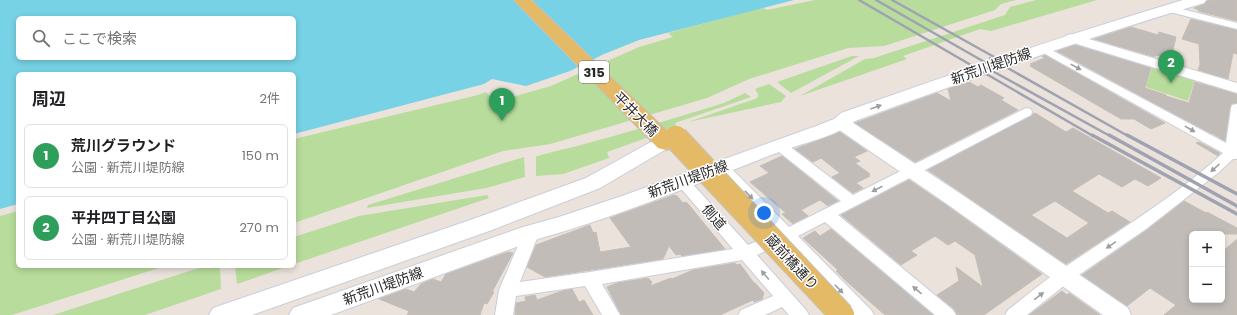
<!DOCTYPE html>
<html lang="ja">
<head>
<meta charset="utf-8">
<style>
	:root { --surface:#fff; --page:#f6f6f6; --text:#202124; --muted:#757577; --line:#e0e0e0; --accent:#4877ea }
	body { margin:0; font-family:Poppins,"Noto Sans JP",sans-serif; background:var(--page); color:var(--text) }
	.controls { position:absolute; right:12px; bottom:12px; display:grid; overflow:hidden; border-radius:6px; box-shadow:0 2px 6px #0003 }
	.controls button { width:36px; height:36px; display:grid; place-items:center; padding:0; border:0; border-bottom:1px solid var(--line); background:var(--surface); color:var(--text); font:20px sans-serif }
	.you { position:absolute; left:764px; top:213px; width:14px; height:14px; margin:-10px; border:3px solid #fff; border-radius:50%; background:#1a73e8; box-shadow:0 0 0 6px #1a73e833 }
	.badge { display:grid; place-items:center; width:26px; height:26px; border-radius:50%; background:var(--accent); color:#fff; font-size:13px; font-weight:700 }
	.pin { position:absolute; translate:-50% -33px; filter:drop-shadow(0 1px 2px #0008) }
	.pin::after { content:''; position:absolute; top:21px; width:14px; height:12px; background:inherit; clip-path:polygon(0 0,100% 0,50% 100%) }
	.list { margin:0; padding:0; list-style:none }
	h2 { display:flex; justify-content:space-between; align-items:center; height:52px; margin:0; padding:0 16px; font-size:17px }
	h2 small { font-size:13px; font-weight:400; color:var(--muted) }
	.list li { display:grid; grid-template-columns:26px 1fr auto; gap:12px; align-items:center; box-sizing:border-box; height:64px; margin:0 8px 8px; padding:0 8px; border:1px solid var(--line); border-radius:6px }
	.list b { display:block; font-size:15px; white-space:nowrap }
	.list p { margin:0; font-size:13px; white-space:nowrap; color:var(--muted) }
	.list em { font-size:13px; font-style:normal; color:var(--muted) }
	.icon { flex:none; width:22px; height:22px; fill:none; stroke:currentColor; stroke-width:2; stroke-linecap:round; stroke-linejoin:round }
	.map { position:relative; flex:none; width:1237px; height:315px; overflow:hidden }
	.search { position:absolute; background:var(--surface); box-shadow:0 2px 6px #0003; left:16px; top:16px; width:280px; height:44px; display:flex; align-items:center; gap:10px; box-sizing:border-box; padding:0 14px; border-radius:6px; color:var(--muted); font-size:15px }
	.panel { position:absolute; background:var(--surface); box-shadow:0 2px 6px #0003; left:16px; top:72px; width:280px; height:196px; border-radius:6px }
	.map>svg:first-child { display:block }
	.green { fill:#b8dc9c }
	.water { fill:#76d2e4; fill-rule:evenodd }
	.building { fill:#c2bcb8; stroke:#c5beb5; fill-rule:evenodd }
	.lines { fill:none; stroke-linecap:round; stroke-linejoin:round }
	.minor-casing { stroke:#caced9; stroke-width:2 }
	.tertiary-casing { stroke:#caced9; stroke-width:2 }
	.secondary-casing { stroke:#caced9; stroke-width:2 }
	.primary-casing { stroke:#c3c3c3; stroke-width:2 }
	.minor { fill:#fff; fill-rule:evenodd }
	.tertiary { fill:#fff; fill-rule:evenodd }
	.secondary { fill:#fff; fill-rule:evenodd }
	.primary { fill:#e4ba66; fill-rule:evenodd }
	.rail-far1 { stroke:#9fa3b1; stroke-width:2.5 }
	.rail { stroke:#9fa3b1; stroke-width:3.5 }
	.primary-bridge-casing { stroke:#c3c3c3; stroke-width:26; stroke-linecap:butt }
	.primary-bridge { stroke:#e4ba66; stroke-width:24 }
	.oneway { fill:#9e9e9e }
	.labels { text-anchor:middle; stroke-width:3; stroke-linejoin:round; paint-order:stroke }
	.shield { fill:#fff; stroke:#686868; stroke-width:1 }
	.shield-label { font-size:13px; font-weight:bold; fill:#282828 }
	.street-label { font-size:14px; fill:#282828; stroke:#fff }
</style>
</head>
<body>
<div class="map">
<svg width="1237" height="315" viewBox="0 0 1237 315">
	<rect width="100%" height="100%" fill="#eae2db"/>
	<g class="green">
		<polygon points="815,0 1016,0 1001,4 995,10 884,46 848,48 749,79 707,98 550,144 503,151 294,223 294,139 478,95 486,92 495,102 551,86 639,47 673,37 668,33 753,10 763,8 767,10"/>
		<polygon points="1036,0 1097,0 991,31 980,29 903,56 907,59 800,96 865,59 874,58 1005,15 1010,7"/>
		<polygon points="852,56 859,56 791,93 777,82"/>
		<polygon points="1152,68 1195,80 1188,101 1146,87"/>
		<polygon points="769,84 786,96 781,102 688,122 755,99 758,97 758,94 755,89"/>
		<path d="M 745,93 L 751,97 L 675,123 L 677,127 L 607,152 L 609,158 L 563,174 L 536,176 L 536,157 C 538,155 570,148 577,146 C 626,133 675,118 724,103 Z"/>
		<polygon points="524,157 525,177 486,188 367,208 368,205"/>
		<polygon points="487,195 489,198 294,264 294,237 359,216"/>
		<polygon points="18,211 18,266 165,266 12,315 0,315 0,216"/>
		<polygon points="205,266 220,266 221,289 145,315 53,315"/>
		<polygon points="235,266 289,266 237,284"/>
	</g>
	<path class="water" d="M 0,0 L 794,0 L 639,40 L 604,54 L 570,71 L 526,86 L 492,79 L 484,84 L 294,134 L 294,74 L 18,74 L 18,204 L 0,209 ZM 18,18 L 294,18 L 294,58 L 18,58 Z"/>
	<g class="building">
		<polygon points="1212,0 1237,0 1237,21 1198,11 1201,11 1194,8 1204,4 1207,1"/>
		<polygon points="1191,19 1237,30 1237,54 1233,53 1228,79 1198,70 1200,65 1199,44 1182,39"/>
		<polygon points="1131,27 1158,35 1159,32 1176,37 1171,58 1155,55 1155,57 1094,39"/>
		<polygon points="1075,45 1151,68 1145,88 1166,95 1166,96 1189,103 1195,82 1237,94 1237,103 1232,104 1230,108 1225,141 1215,135 1217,135 1210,133 1057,51"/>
		<polygon points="1045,55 1165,123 1151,129 1134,119 1121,119 1030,66 1032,65 1030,64 1045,58 1042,56"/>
		<polygon points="969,82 978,87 981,85 1004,98 1001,100 1018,110 915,162 855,123 937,93 951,101 948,89"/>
		<path d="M 1035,113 L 1066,132 L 1073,128 L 1161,178 L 1148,186 L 1135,179 L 1122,187 L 1099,174 L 1072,191 L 1108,213 L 1112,211 L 1130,222 L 1066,264 L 928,170 ZM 1055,201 L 1089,223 L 1067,238 L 1031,215 Z"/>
		<polygon points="840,132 867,151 854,157 860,161 855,163 870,174 868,175 870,176 856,183 863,188 853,193 832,177 840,173 821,158 813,162 795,149"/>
		<polygon points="1199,142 1220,153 1218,156 1196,143"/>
		<polygon points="782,156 838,201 828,206 820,200 801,210 808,216 793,224 782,214 786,213 750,182 769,173 760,166"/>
		<polygon points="909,180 946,205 1042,274 984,315 957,315 954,309 937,295 959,281 956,267 983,287 975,255 955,241 948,245 935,236 911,251 917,255 901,265 841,215"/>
		<polygon points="674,195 677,196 683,203 686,202 689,205 725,249 682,256 680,254 676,255 669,246 663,259 545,277 527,267 536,245 590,225 593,233 596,232 600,252 631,247 610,218"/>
		<polygon points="1184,201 1206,213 1207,212 1237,228 1237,234 1192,234 1192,300 1222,300 1222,252 1237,239 1237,315 1164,315 1176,305 1150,288 1127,306 1082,275 1147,230"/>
		<polygon points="831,229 933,315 885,315 845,280 836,271 838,270 803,238 815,231 820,236"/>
		<polygon points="508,252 513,253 492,292 494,292 487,304 484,303 480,315 407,315 409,311 379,299 406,289 414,292 421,284 433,279 441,282 446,274"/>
		<polygon points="735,263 737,265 740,264 754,283 755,283 764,293 762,299 754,302 753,300 720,315 621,315 607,287 617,283 648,278 652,282 650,286 671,278 672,279 693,270"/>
		<polygon points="572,289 579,302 584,300 593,315 515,315 516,303 526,301 525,297 535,295 537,300 562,291"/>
		<polygon points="1062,291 1067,295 1069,293 1100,315 1029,315"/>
	</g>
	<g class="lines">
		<g class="minor-casing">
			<g id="minor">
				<polygon points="1170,6 1237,23 1237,29 1166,11 1165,9"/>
				<path d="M 1042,45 L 1226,143 L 1231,108 L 1232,105 L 1237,104 L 1237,159 L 1233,159 L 1218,173 L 1146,229 L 1070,281 L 1027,315 L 1005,315 L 1008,310 C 1025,297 1041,283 1059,271 C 1114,233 1173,199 1223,153 L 1038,50 L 1036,48 L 1038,46 Z"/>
				<polygon points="1026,108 1031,109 1032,112 1031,115 838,215 953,310 956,315 935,315 825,222 798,236 871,310 874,315 854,315 785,242 757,255 806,310 809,315 789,315 782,307 765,315 738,315 741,310 773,296 742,260 602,284 620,315 602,315 585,286 516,296 513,315 495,315 499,290 525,229 531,227 537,229 539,233 520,282 590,272 733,249 678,185 676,182 678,179 683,177 688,179 748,245 776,233 717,170 715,167 717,164 722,162 727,164 789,227 841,201 774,148 772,145 774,142 779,141 784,142 853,195"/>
			</g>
		</g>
		<g class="tertiary-casing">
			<g id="tertiary">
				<polygon points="1072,34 1237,83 1237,93 1067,41 1065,38 1067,35"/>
				<polygon points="841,118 847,119 961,194 1128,308 1131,315 1103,315 947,204 835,127 833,123 835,119"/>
			</g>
		</g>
		<g class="secondary-casing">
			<g id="secondary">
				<path d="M 1183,0 L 1206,0 L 1204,3 C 1086,38 970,79 855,121 C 836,137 802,143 779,152 C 699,183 620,216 538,239 L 331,315 L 289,315 L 293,308 L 523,227 L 559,217 L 622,196 L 819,125 L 834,119 L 841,113 C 955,73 1068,34 1183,0 Z"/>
				<polygon points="666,137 673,139 676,143 673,147 663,151 600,188 492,230 252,315 209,315 213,308 476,218 586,178 649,143"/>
			</g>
		</g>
		<g class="primary-casing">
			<polygon id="primary" points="514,0 531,0 674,138 677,143 674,148 666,150 658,148"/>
		</g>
		<use href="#minor" class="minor"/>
		<use href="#tertiary" class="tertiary"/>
		<use href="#secondary" class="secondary"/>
		<use href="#primary" class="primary"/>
		<g class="rail-far1">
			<polyline points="859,0 1093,136"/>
			<polyline points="876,0 995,68"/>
			<polyline points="892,0 996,58"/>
			<polyline points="990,58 1128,136"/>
			<polyline points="987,68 1110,136"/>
		</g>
		<g class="rail">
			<polyline points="1092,135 1237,214"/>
			<polyline points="1109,135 1237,206"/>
			<polyline points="1127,135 1237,194"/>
		</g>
		<g class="primary-bridge-casing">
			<polyline id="primary-bridge" points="676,138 842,315"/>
		</g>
		<use href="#primary-bridge" class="primary-bridge"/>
	</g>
	<defs><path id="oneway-solid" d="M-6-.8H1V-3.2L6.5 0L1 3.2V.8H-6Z"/></defs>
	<g class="oneway">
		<use href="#oneway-solid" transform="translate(1076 67) rotate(29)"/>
		<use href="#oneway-solid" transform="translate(876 107) rotate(-20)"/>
		<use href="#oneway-solid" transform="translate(1190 129) rotate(29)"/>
		<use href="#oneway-solid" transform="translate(1215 168) rotate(138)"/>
		<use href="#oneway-solid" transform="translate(877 189) rotate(153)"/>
		<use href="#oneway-solid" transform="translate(749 195) rotate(46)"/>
		<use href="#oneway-solid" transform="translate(1111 245) rotate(146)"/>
		<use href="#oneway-solid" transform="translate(765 275) rotate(-131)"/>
		<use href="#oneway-solid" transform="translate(839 289) rotate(46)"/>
		<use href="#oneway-solid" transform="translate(917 290) rotate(-140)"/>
		<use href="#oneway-solid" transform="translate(1039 296) rotate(-37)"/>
	</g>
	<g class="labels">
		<rect class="shield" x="579" y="61" width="30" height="22" rx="3"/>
		<g class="shield-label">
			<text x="594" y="77">315</text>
		</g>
		<g class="street-label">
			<text transform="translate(991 66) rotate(-19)" y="5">新荒川堤防線</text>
			<text transform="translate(636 114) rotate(45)" y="5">平井大橋</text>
			<text transform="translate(688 179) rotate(-20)" y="5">新荒川堤防線</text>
			<text transform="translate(714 217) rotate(49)" y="5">側道</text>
			<text transform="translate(792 262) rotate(47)" y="5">蔵前橋通り</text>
			<text transform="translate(383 286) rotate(-20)" y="5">新荒川堤防線</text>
		</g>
	</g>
</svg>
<div class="controls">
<button>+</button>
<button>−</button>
</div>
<div class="you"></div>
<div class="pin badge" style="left:502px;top:121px;background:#2e9e5b">1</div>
<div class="pin badge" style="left:1171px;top:83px;background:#2e9e5b">2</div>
<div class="search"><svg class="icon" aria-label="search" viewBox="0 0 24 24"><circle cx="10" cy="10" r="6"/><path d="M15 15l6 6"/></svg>ここで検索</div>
<section class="panel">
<h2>周辺<small>2件</small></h2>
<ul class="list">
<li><span class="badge" style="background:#2e9e5b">1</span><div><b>荒川グラウンド</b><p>公園 · 新荒川堤防線</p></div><em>150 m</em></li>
<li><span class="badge" style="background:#2e9e5b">2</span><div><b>平井四丁目公園</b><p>公園 · 新荒川堤防線</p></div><em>270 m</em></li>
</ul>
</section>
</div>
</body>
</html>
